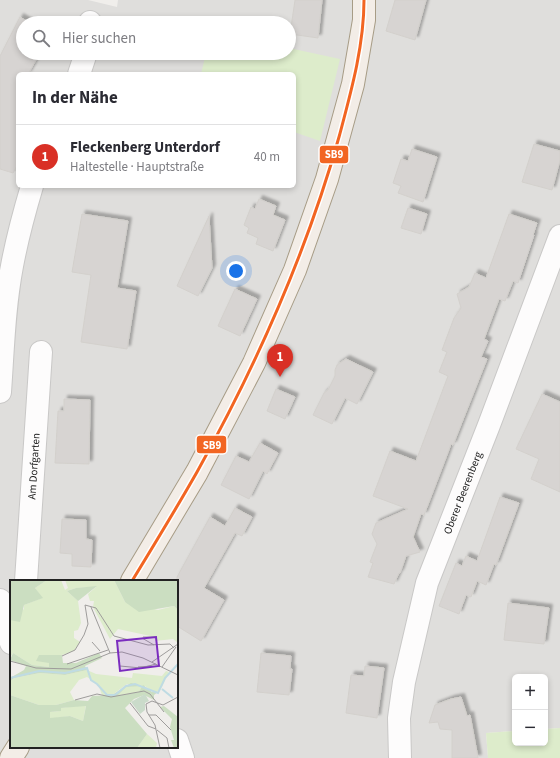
<!DOCTYPE html>
<html lang="de">
<head>
<meta charset="utf-8">
<style>
	:root { --surface:#fff; --page:#f7f7f7; --text:#2b2b33; --muted:#7c7c81; --line:#e1e1e2; --accent:#d93025 }
	body { margin:0; font-family:"Source Sans 3",sans-serif; background:var(--page); color:var(--text) }
	.controls { position:absolute; right:12px; bottom:12px; display:grid; overflow:hidden; border-radius:6px; box-shadow:0 2px 6px #0003 }
	.controls button { width:36px; height:36px; display:grid; place-items:center; padding:0; border:0; border-bottom:1px solid var(--line); background:var(--surface); color:var(--text); font:20px sans-serif }
	.you { position:absolute; left:236px; top:271px; width:14px; height:14px; margin:-10px; border:3px solid #fff; border-radius:50%; background:#1a73e8; box-shadow:0 0 0 6px #1a73e833 }
	.badge { display:grid; place-items:center; width:26px; height:26px; border-radius:50%; background:var(--accent); color:#fff; font-size:13px; font-weight:700 }
	.pin { position:absolute; translate:-50% -33px; filter:drop-shadow(0 1px 2px #0008) }
	.pin::after { content:''; position:absolute; top:21px; width:14px; height:12px; background:inherit; clip-path:polygon(0 0,100% 0,50% 100%) }
	.list { margin:0; padding:0; list-style:none }
	h2 { display:flex; justify-content:space-between; align-items:center; height:52px; margin:0; padding:0 16px; font-size:17px }
	h2 small { font-size:13px; font-weight:400; color:var(--muted) }
	.list li { display:grid; grid-template-columns:26px 1fr auto; gap:12px; align-items:center; box-sizing:border-box; height:64px; padding:0 16px; border-top:1px solid var(--line) }
	.list b { display:block; font-size:15px; white-space:nowrap }
	.list p { margin:0; font-size:13px; white-space:nowrap; color:var(--muted) }
	.list em { font-size:13px; font-style:normal; color:var(--muted) }
	.icon { flex:none; width:22px; height:22px; fill:none; stroke:currentColor; stroke-width:2; stroke-linecap:round; stroke-linejoin:round }
	.map { position:relative; flex:none; width:560px; height:758px; overflow:hidden }
	.search { position:absolute; background:var(--surface); box-shadow:0 2px 6px #0003; left:16px; top:16px; width:280px; height:44px; display:flex; align-items:center; gap:10px; box-sizing:border-box; padding:0 14px; border-radius:22px; color:var(--muted); font-size:15px }
	.panel { position:absolute; background:var(--surface); box-shadow:0 2px 6px #0003; left:16px; top:72px; width:280px; height:116px; border-radius:6px }
	.map>svg:first-child { display:block }
	.residential { fill:#dfdedc; fill-rule:evenodd }
	.grass { fill:#ddeccb }
	.building { fill:#d7d4d2; stroke:#d3d0cc; filter:url(#shadow) }
	.lines { fill:none; stroke-linecap:round; stroke-linejoin:round }
	.minor-casing { stroke:#c9c8c7; stroke-width:24 }
	.major-casing { stroke:#a79c86; stroke-width:24 }
	.minor { stroke:#fdfcfc; stroke-width:22 }
	.major { stroke:#f3ede7; stroke-width:22 }
	.bus-1-casing { stroke:#fff; stroke-width:6 }
	.bus-1 { stroke:#f26522; stroke-width:3 }
	.labels { text-anchor:middle; stroke-width:3; stroke-linejoin:round; paint-order:stroke }
	.street-label { font-size:11px; fill:#222; stroke:#fff }
	.inset-river { fill:none; stroke:#bfdbe3; stroke-width:2 }
	.inset-road { fill:none; stroke:#9e9c9b; stroke-width:1 }
	.view { fill:#7b2cbf; fill-opacity:0.15; stroke:#7b2cbf; stroke-width:2 }
	.inset-edge { fill:none; stroke:#222; stroke-width:2 }
	.line-badge { stroke:#fff; stroke-width:1.5 }
	.badge-label { font-size:11px; text-anchor:middle; font-weight:bold; fill:#fff }
</style>
</head>
<body>
<div class="map">
<svg width="560" height="758" viewBox="0 0 560 758">
	<defs>
		<filter id="shadow"><feDropShadow dx="3.5" dy="-3.5" stdDeviation="1" flood-color="#0004"/></filter>
	</defs>
	<rect width="100%" height="100%" fill="#f0eeeb"/>
	<path class="residential" d="M 0,0 L 88,0 L 117,7 L 118,0 L 560,0 L 560,728 L 545,729 L 545,677 L 515,677 L 515,731 L 486,733 L 488,758 L 0,758 ZM 23,23 L 289,23 L 289,53 L 23,53 ZM 18,74 L 294,74 L 294,186 L 18,186 ZM 11,581 L 177,581 L 177,747 L 11,747 Z"/>
	<g class="grass">
		<polygon points="289,48 340,59 320,141 294,132 294,74 201,74 206,53 289,53"/>
		<polygon points="560,728 560,758 488,758 486,733 515,731 515,743 545,743 545,729"/>
	</g>
	<g class="building">
		<polygon points="295,0 322,0 318,38 290,34"/>
		<polygon points="395,0 426,0 415,40 386,31"/>
		<polygon points="20,17 30,23 23,23 23,53 40,53 28,74 18,74 18,164 13,173 0,169 0,56"/>
		<polygon points="534,144 560,151 560,160 552,190 522,182"/>
		<polygon points="412,149 437,157 423,202 398,193 401,186 393,183 401,159 408,161"/>
		<polygon points="259,199 276,206 273,215 285,220 273,251 256,244 258,238 247,233 249,228 244,225 251,207 255,209"/>
		<polygon points="408,208 427,214 421,234 401,228"/>
		<polygon points="82,214 128,221 117,288 136,291 127,349 81,342 91,275 72,272"/>
		<polygon points="509,214 537,223 533,235 534,235 518,283 513,281 505,301 499,299 484,339 488,341 481,357 487,359 453,445 451,444 447,455 424,515 421,514 413,537 420,552 406,556 400,573 399,573 394,584 368,577 373,563 370,562 377,544 372,534 376,523 408,509 373,496 390,451 416,461 448,376 439,372 447,352 442,350 454,318 461,308 457,294 469,287 475,273 486,278"/>
		<polygon points="209,216 212,268 198,296 177,286"/>
		<polygon points="235,289 257,299 240,336 218,326"/>
		<polygon points="346,359 373,372 357,404 345,398 332,424 313,415 324,393 328,390 335,376 335,370 337,365"/>
		<polygon points="276,389 295,397 285,419 267,411"/>
		<polygon points="542,394 560,402 560,492 531,479 539,459 516,449"/>
		<polygon points="64,399 90,400 89,464 55,463 58,411 64,411"/>
		<polygon points="260,443 278,453 267,474 263,471 249,499 221,485 236,456 249,462"/>
		<polygon points="500,497 519,503 496,565 494,564 486,585 477,581 471,597 466,595 459,614 439,606 456,563 462,566 466,556 477,561"/>
		<polygon points="235,508 252,517 242,536 235,533 204,588 224,600 201,641 177,626 177,577 210,517 225,526"/>
		<polygon points="62,519 86,520 86,539 92,540 91,567 72,566 72,554 60,553"/>
		<polygon points="508,603 549,608 544,644 504,640"/>
		<polygon points="261,653 291,656 290,669 292,669 289,695 257,692"/>
		<polygon points="365,666 384,668 377,718 346,713 351,675 364,676"/>
		<polygon points="461,697 467,716 470,715 478,758 452,758 452,730 440,729 438,722 429,723 435,705 451,699"/>
	</g>
	<g class="lines">
		<g class="minor-casing">
			<g id="minor">
				<polyline points="90,23 90,22"/>
				<polyline points="79,74 86,53"/>
				<path d="M 0,392 C 3,350 4,308 12,266 C 17,239 24,213 32,186"/>
				<path id="s1" d="M 26,581 L 41,352"/>
				<polyline points="0,600 3,618 11,643"/>
				<polyline points="177,740 183,758"/>
				<path id="s2" d="M 400,758 L 399,718 L 404,682 L 427,583 L 489,425 L 560,236"/>
			</g>
		</g>
		<g class="major-casing">
			<g id="major">
				<polyline points="132,581 197,472 254,363 295,270 327,179 353,84 364,20 364,0"/>
				<polyline points="11,758 18,747"/>
			</g>
		</g>
		<use href="#minor" class="minor"/>
		<use href="#major" class="major"/>
		<g class="bus-1-casing">
			<path id="bus-1" d="M 132,581 C 154,545 176,509 197,472 C 256,366 306,254 339,137 C 351,92 364,46 364,0"/>
		</g>
		<use href="#bus-1" class="bus-1"/>
	</g>
	<g class="labels">
		<g class="street-label">
			<text dy="4" stroke="none"><textPath href="#s1" startOffset="115">Am Dorfgarten</textPath></text>
			<text dy="4" stroke="none"><textPath href="#s2" startOffset="275">Oberer Beerenberg</textPath></text>
		</g>
	</g>
	<g transform="translate(10 580)">
		<rect width="168" height="168" fill="#f0eeeb"/>
		<path d="M 37,0 L 51,0 L 55,10 L 58,8 L 55,0 L 104,0 L 115,22 L 148,30 L 164,26 L 168,30 L 168,63 L 163,59 L 145,61 L 145,57 L 108,49 L 100,59 L 83,27 L 84,21 L 80,21 L 78,14 L 86,7 L 66,8 L 57,11 L 68,21 L 71,43 L 68,50 L 64,51 L 64,58 L 70,62 L 64,71 L 52,75 L 29,75 L 39,83 L 39,87 L 22,85 L 3,73 L 0,78 L 0,40 L 14,29 L 14,25 L 32,18 L 25,8 ZM 77,90 L 86,94 L 122,98 L 123,93 L 152,96 L 156,91 L 159,92 L 151,109 L 145,113 L 135,106 L 129,112 L 106,116 L 116,107 L 131,105 L 117,104 L 102,115 L 92,115 L 88,104 L 77,97 L 69,100 L 60,112 L 64,120 L 46,125 L 29,125 L 0,115 L 0,101 L 4,98 L 30,93 L 55,95 ZM 76,125 L 73,141 L 60,136 L 40,139 L 40,132 L 50,131 L 51,128 ZM 137,154 L 147,163 L 146,168 L 127,168 Z" fill="#ddeccb"/>
		<path d="M 0,0 L 37,0 L 25,8 L 33,18 L 14,25 L 10,42 L 0,40 ZM 104,0 L 168,0 L 168,30 L 164,26 L 129,32 L 115,22 ZM 87,6 L 68,21 L 57,11 L 66,8 ZM 3,73 L 22,85 L 39,87 L 39,83 L 26,81 L 29,75 L 52,75 L 53,83 L 66,83 L 89,73 L 92,78 L 75,86 L 77,90 L 55,95 L 30,93 L 4,98 L 0,101 L 0,98 L 14,90 L 16,86 L 0,80 ZM 121,103 L 131,106 L 116,107 L 107,116 L 129,112 L 133,105 L 142,112 L 148,112 L 144,115 L 144,120 L 134,115 L 124,119 L 115,128 L 137,154 L 127,168 L 0,168 L 0,115 L 29,125 L 46,125 L 64,120 L 78,121 L 82,116 L 102,115 ZM 76,126 L 73,141 L 60,136 L 40,138 L 40,132 L 51,131 L 51,128 ZM 154,126 L 168,137 L 168,168 L 164,168 L 161,160 L 164,160 L 160,147 L 162,139 L 150,127 Z" fill="#cbdec1" fill-rule="evenodd"/>
		<path d="M 135,114 L 139,121 L 135,123 L 135,130 L 130,134 L 121,122 Z" fill="#cadbca"/>
		<path class="inset-river" d="M 0,98 L 29,91 L 55,93 L 77,88 L 81,100 L 87,104 L 97,115 L 105,115 L 116,106 L 125,104 L 148,113 L 155,98 L 168,84M 152,109 L 163,118"/>
		<path class="inset-road" d="M 81,27 L 100,73M 133,57 L 147,57M 132,58 L 144,65M 82,62 L 90,71M 52,76 L 65,70 L 74,55 L 78,44 L 75,25 L 86,28 L 104,56 L 138,65 L 160,64 L 164,68M 0,81 L 26,88 L 61,89 L 100,73 L 112,72 L 133,78 L 168,95M 142,82 L 168,64M 57,84 L 98,70M 110,86 L 131,88 L 146,84M 128,87 L 142,86M 152,87 L 166,67M 65,120 L 87,114 L 101,117 L 134,111 L 140,114 L 154,132M 120,123 L 138,146 L 146,149M 139,135 L 146,135 L 161,150M 147,150 L 157,158 L 159,168M 150,168 L 145,145 L 137,132 L 136,124 L 142,121 L 153,125 L 168,117"/>
		<path class="view" d="M 146,57 L 149,86 L 110,91 L 107,61 Z"/>
		<rect width="168" height="168" class="inset-edge"/>
	</g>
	<g class="line-badge">
		<rect x="319" y="145" width="30" height="19" rx="4" fill="#f26522"/>
		<rect x="196" y="435" width="31" height="19" rx="4" fill="#f26522"/>
	</g>
	<g class="badge-label">
		<text x="334" y="158">SB9</text>
		<text x="212" y="449">SB9</text>
	</g>
</svg>
<div class="controls">
<button>+</button>
<button>−</button>
</div>
<div class="you"></div>
<div class="pin badge" style="left:280px;top:377px">1</div>
<div class="search"><svg class="icon" aria-label="search" viewBox="0 0 24 24"><circle cx="10" cy="10" r="6"/><path d="M15 15l6 6"/></svg>Hier suchen</div>
<section class="panel">
<h2>In der Nähe<small></small></h2>
<ul class="list">
<li><span class="badge">1</span><div><b>Fleckenberg Unterdorf</b><p>Haltestelle · Hauptstraße</p></div><em>40 m</em></li>
</ul>
</section>
</div>
</body>
</html>
